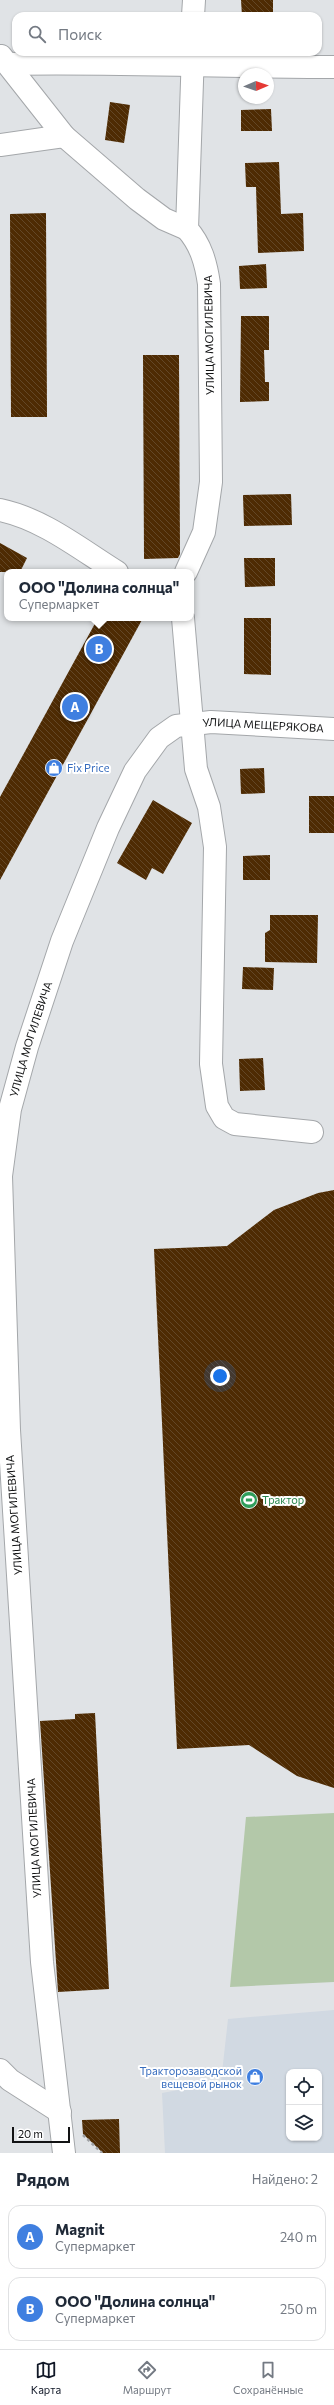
<!DOCTYPE html>
<html lang="ru">
<head>
<meta charset="utf-8">
<style>
	:root { --surface:#fff; --page:#f6f6f7; --text:#1f2937; --muted:#747a83; --line:#e0e1e3; --accent:#111827 }
	body { margin:0; font-family:Commissioner,sans-serif; background:var(--page); color:var(--text) }
	.controls { position:absolute; right:12px; bottom:12px; display:grid; overflow:hidden; border-radius:8px; box-shadow:0 1px 3px #0004 }
	.controls button { width:36px; height:36px; display:grid; place-items:center; padding:0; border:0; border-bottom:1px solid var(--line); background:var(--surface); color:var(--text); font:20px sans-serif }
	.compass { position:absolute; left:238px; top:68px; width:36px; height:36px; border-radius:50%; background:var(--surface); box-shadow:0 1px 3px #0004; rotate:88deg }
	.scale { position:absolute; left:12px; bottom:10px; width:58px; box-sizing:border-box; padding-left:4px; border:2px solid #121314; border-top:0; font-size:11px; line-height:14px; white-space:nowrap; color:#121314; -webkit-text-stroke:3px #fff; paint-order:stroke }
	.you { position:absolute; left:220px; top:1376px; width:14px; height:14px; margin:-10px; border:3px solid #fff; border-radius:50%; background:#1a73e8; box-shadow:0 0 0 6px #1a73e833 }
	.badge { display:grid; place-items:center; width:26px; height:26px; border-radius:50%; background:var(--accent); color:#fff; font-size:13px; font-weight:700 }
	.pin { position:absolute; translate:-50% -50%; border:2px solid #fff; box-shadow:0 1px 4px #0006 }
	.popup { position:absolute; left:4px; top:569px; width:190px; height:52px; box-sizing:border-box; display:grid; place-content:center; border-radius:8px; background:var(--surface); filter:drop-shadow(0 1px 3px #0005); font-size:13px; white-space:nowrap; color:var(--muted) }
	.popup b { font-size:15px; color:var(--text) }
	.popup::after { content:''; position:absolute; left:50%; top:100%; margin-left:-8px; border:8px solid transparent; border-top-color:var(--surface) }
	.list { margin:0; padding:0; list-style:none }
	h2 { display:flex; justify-content:space-between; align-items:center; height:52px; margin:0; padding:0 16px; font-size:17px }
	h2 small { font-size:13px; font-weight:400; color:var(--muted) }
	.list li { display:grid; grid-template-columns:26px 1fr auto; gap:12px; align-items:center; box-sizing:border-box; height:64px; margin:0 8px 8px; padding:0 8px; border:1px solid var(--line); border-radius:12px }
	.list b { display:block; font-size:15px; white-space:nowrap }
	.list p { margin:0; font-size:13px; white-space:nowrap; color:var(--muted) }
	.list em { font-size:13px; font-style:normal; color:var(--muted) }
	.icon { flex:none; width:22px; height:22px; fill:none; stroke:currentColor; stroke-width:2; stroke-linecap:round; stroke-linejoin:round }
	.map { position:relative; flex:none; width:334px; height:2153px; overflow:hidden }
	.search { position:absolute; background:var(--surface); box-shadow:0 1px 3px #0004; left:12px; right:12px; top:12px; height:44px; display:flex; align-items:center; gap:10px; box-sizing:border-box; padding:0 14px; border-radius:12px; color:var(--muted); font-size:15px }
	.sheet { height:196px; background:var(--surface) }
	nav { display:flex; justify-content:space-around; align-items:center; box-sizing:border-box; height:56px; border-top:1px solid var(--line); background:var(--surface); font-size:11px; color:var(--muted) }
	nav a { display:grid; justify-items:center; gap:2px }
	nav .on { color:var(--accent) }
	.map>svg:first-child { display:block }
	.built { fill:#d1d9e2; fill-rule:evenodd }
	.pitch { fill:#b3c8a9 }
	.building { fill:url(#building-back-hatch) }
	.lines { fill:none; stroke-linecap:round; stroke-linejoin:round }
	.minor-casing { stroke:#a4a7aa; stroke-width:24 }
	.path { stroke:#a0a2a5; stroke-width:2.5; stroke-dasharray:3 3; stroke-linecap:butt }
	.minor { stroke:#fff; stroke-width:22 }
	.labels { text-anchor:middle; stroke-width:4; stroke-linejoin:round; paint-order:stroke }
	.street-label { font-size:11px; fill:#121314; stroke:#fff }
	.shop-label { font-size:11px; fill:#366cbe; stroke:#fff; text-anchor:start }
	.leisure-label { font-size:11px; fill:#27864d; stroke:#fff; text-anchor:start }
</style>
</head>
<body>
<div class="map">
<svg width="334" height="2153" viewBox="0 0 334 2153">
	<defs>
		<pattern id="building-back-hatch" width="6" height="6" patternUnits="userSpaceOnUse"><rect width="6" height="6" fill="#4e2b03"/><path d="M-1 5l2 2M0 0l6 6M5-1l2 2" fill="none" stroke="#634727"/></pattern>
	</defs>
	<rect width="100%" height="100%" fill="#e0e3e6"/>
	<path class="built" d="M 334,2010 L 334,2153 L 165,2153 L 162,2093 L 221,2082 L 228,2019 ZM 289,2072 L 319,2072 L 319,2138 L 289,2138 Z"/>
	<polygon class="pitch" points="334,1813 334,1982 230,1987 246,1817"/>
	<g class="building">
		<polygon points="241,0 273,0 273,16 242,16"/>
		<polygon points="110,102 130,105 124,143 105,140"/>
		<polygon points="271,109 272,131 241,131 241,110"/>
		<polygon points="279,162 281,214 303,213 304,251 258,253 256,187 246,187 245,163"/>
		<polygon points="46,213 47,417 11,417 10,214"/>
		<polygon points="266,264 267,288 240,289 239,266"/>
		<polygon points="241,316 269,316 269,350 264,350 265,382 269,382 269,401 240,402"/>
		<polygon points="143,355 179,355 180,554 178,558 144,559"/>
		<polygon points="291,494 292,525 244,526 243,495"/>
		<polygon points="0,543 27,558 20,572 0,572"/>
		<polygon points="244,558 275,558 275,586 245,587"/>
		<polygon points="98,618 143,618 0,880 0,797"/>
		<polygon points="244,618 271,618 271,675 244,674"/>
		<polygon points="264,768 265,793 241,794 240,769"/>
		<rect x="309" y="796" width="25" height="37"/>
		<polygon points="153,800 192,823 163,874 152,868 146,880 117,863"/>
		<polygon points="270,855 270,880 243,880 243,856"/>
		<polygon points="270,915 318,915 317,963 265,962 265,933 270,930"/>
		<polygon points="243,967 274,968 273,990 242,989"/>
		<polygon points="263,1058 265,1090 240,1091 239,1059"/>
		<polygon points="334,1190 334,1788 297,1776 249,1745 177,1749 154,1249 227,1246 274,1210 318,1193"/>
		<polygon points="95,1713 109,1989 58,1992 40,1721 75,1719 75,1714"/>
		<polygon points="119,2119 120,2153 103,2153 83,2134 82,2120"/>
	</g>
	<g class="lines">
		<g class="minor-casing">
			<g id="minor">
				<polyline points="193,16 194,0"/>
				<polyline points="1,56 64,136 137,199 164,219 187,229"/>
				<path d="M 9,64 C 117,62 226,67 334,67"/>
				<polyline points="0,145 64,136"/>
				<path d="M 0,510 C 43,519 80,549 117,572"/>
				<path d="M 186,572 L 204,532 L 211,482 L 209,284 C 206,263 201,245 187,229 L 193,52"/>
				<polyline points="183,618 196,769 209,807 215,847 211,1064 217,1106 224,1118 235,1124 312,1132"/>
				<polyline points="0,2070 10,2080 60,2112"/>
				<path id="s1" d="M 64,2153 L 42,1962 L 9,1430 L 1,1176 L 10,1109 L 27,1047 L 62,941 L 108,828 L 135,771 L 159,738 L 176,726 L 211,722 L 334,729"/>
			</g>
		</g>
		<polyline class="path" points="83,2135 102,2153"/>
		<use href="#minor" class="minor"/>
	</g>
	<defs>
		<g id="shop-disc" transform="scale(0.9)"><circle r="9.5" fill="#3f7fe0" stroke="#fff"/><path d="M-5-2.5h2.3a2.7 3.5 0 0 1 5.4 0H5L5.5 6h-11ZM-1.5-2.5h3a1.5 2.3 0 0 0-3 0Z" fill="#fff"/></g>
		<g id="stadium-disc" transform="scale(0.9)"><circle r="9.5" fill="#2e9e5b" stroke="#fff"/><path d="M0-5a6.5 5 0 1 0 0 10a6.5 5 0 1 0 0-10ZM-3.5-1.8h7v3.6h-7Z" fill="#fff"/></g>
	</defs>
	<g fill-rule="evenodd">
		<use href="#shop-disc" x="54" y="768"/>
		<use href="#stadium-disc" x="249" y="1500"/>
		<use href="#shop-disc" x="255" y="2077"/>
	</g>
	<g class="labels">
		<g class="street-label">
			<text transform="translate(209 335) rotate(-91)" y="4">УЛИЦА МОГИЛЕВИЧА</text>
			<text dy="4" stroke="none"><textPath href="#s1" startOffset="1557">УЛИЦА МЕЩЕРЯКОВА</textPath></text>
			<text dy="4" stroke="none"><textPath href="#s1" startOffset="1120">УЛИЦА МОГИЛЕВИЧА</textPath></text>
			<text transform="translate(14 1515) rotate(-94)" y="4">УЛИЦА МОГИЛЕВИЧА</text>
			<text transform="translate(34 1838) rotate(-93)" y="4">УЛИЦА МОГИЛЕВИЧА</text>
		</g>
		<g class="shop-label">
			<text x="67" y="772">Fix Price</text>
			<text x="242" y="2075" text-anchor="end">Тракторозаводской<tspan x="242" dy="13">вещевой рынок</tspan></text>
		</g>
		<g class="leisure-label">
			<text x="262" y="1504">Трактор</text>
		</g>
	</g>
</svg>
<div class="controls">
<button><svg class="icon" aria-label="locate" viewBox="0 0 24 24"><circle cx="12" cy="12" r="6"/><path d="M12 2v4M12 18v4M2 12h4M18 12h4"/></svg></button>
<button><svg class="icon" aria-label="layers" viewBox="0 0 24 24"><path d="M12 4l9 5-9 5-9-5zM3 14l9 5 9-5"/></svg></button>
</div>
<svg class="compass" viewBox="-18 -18 36 36"><path d="M0-13l5 13h-10z" fill="#e53935"/><path d="M0 13l5-13h-10z" fill="#747a83"/></svg>
<div class="scale">20 m</div>
<div class="you"></div>
<div class="pin badge" style="left:75px;top:707px;background:#3f7fe0">A</div>
<div class="pin badge" style="left:99px;top:649px;background:#3f7fe0">B</div>
<div class="popup"><b>ООО &quot;Долина солнца&quot;</b>Супермаркет</div>
<div class="search"><svg class="icon" aria-label="search" viewBox="0 0 24 24"><circle cx="10" cy="10" r="6"/><path d="M15 15l6 6"/></svg>Поиск</div>
</div>
<section class="sheet">
<h2>Рядом<small>Найдено: 2</small></h2>
<ul class="list">
<li><span class="badge" style="background:#3f7fe0">A</span><div><b>Magnit</b><p>Супермаркет</p></div><em>240 m</em></li>
<li><span class="badge" style="background:#3f7fe0">B</span><div><b>ООО &quot;Долина солнца&quot;</b><p>Супермаркет</p></div><em>250 m</em></li>
</ul>
</section>
<nav>
<a class="on"><svg class="icon" aria-label="map" viewBox="0 0 24 24"><path d="M3 6l6-2 6 2 6-2v14l-6 2-6-2-6 2zM9 4v14M15 6v14"/></svg>Карта</a>
<a><svg class="icon" aria-label="directions" viewBox="0 0 24 24"><path d="M12 3l9 9-9 9-9-9zM9 14v-3h6M13 9l2 2-2 2"/></svg>Маршрут</a>
<a><svg class="icon" aria-label="saved" viewBox="0 0 24 24"><path d="M7 4h10v16l-5-4-5 4z"/></svg>Сохранённые</a>
</nav>
</body>
</html>
